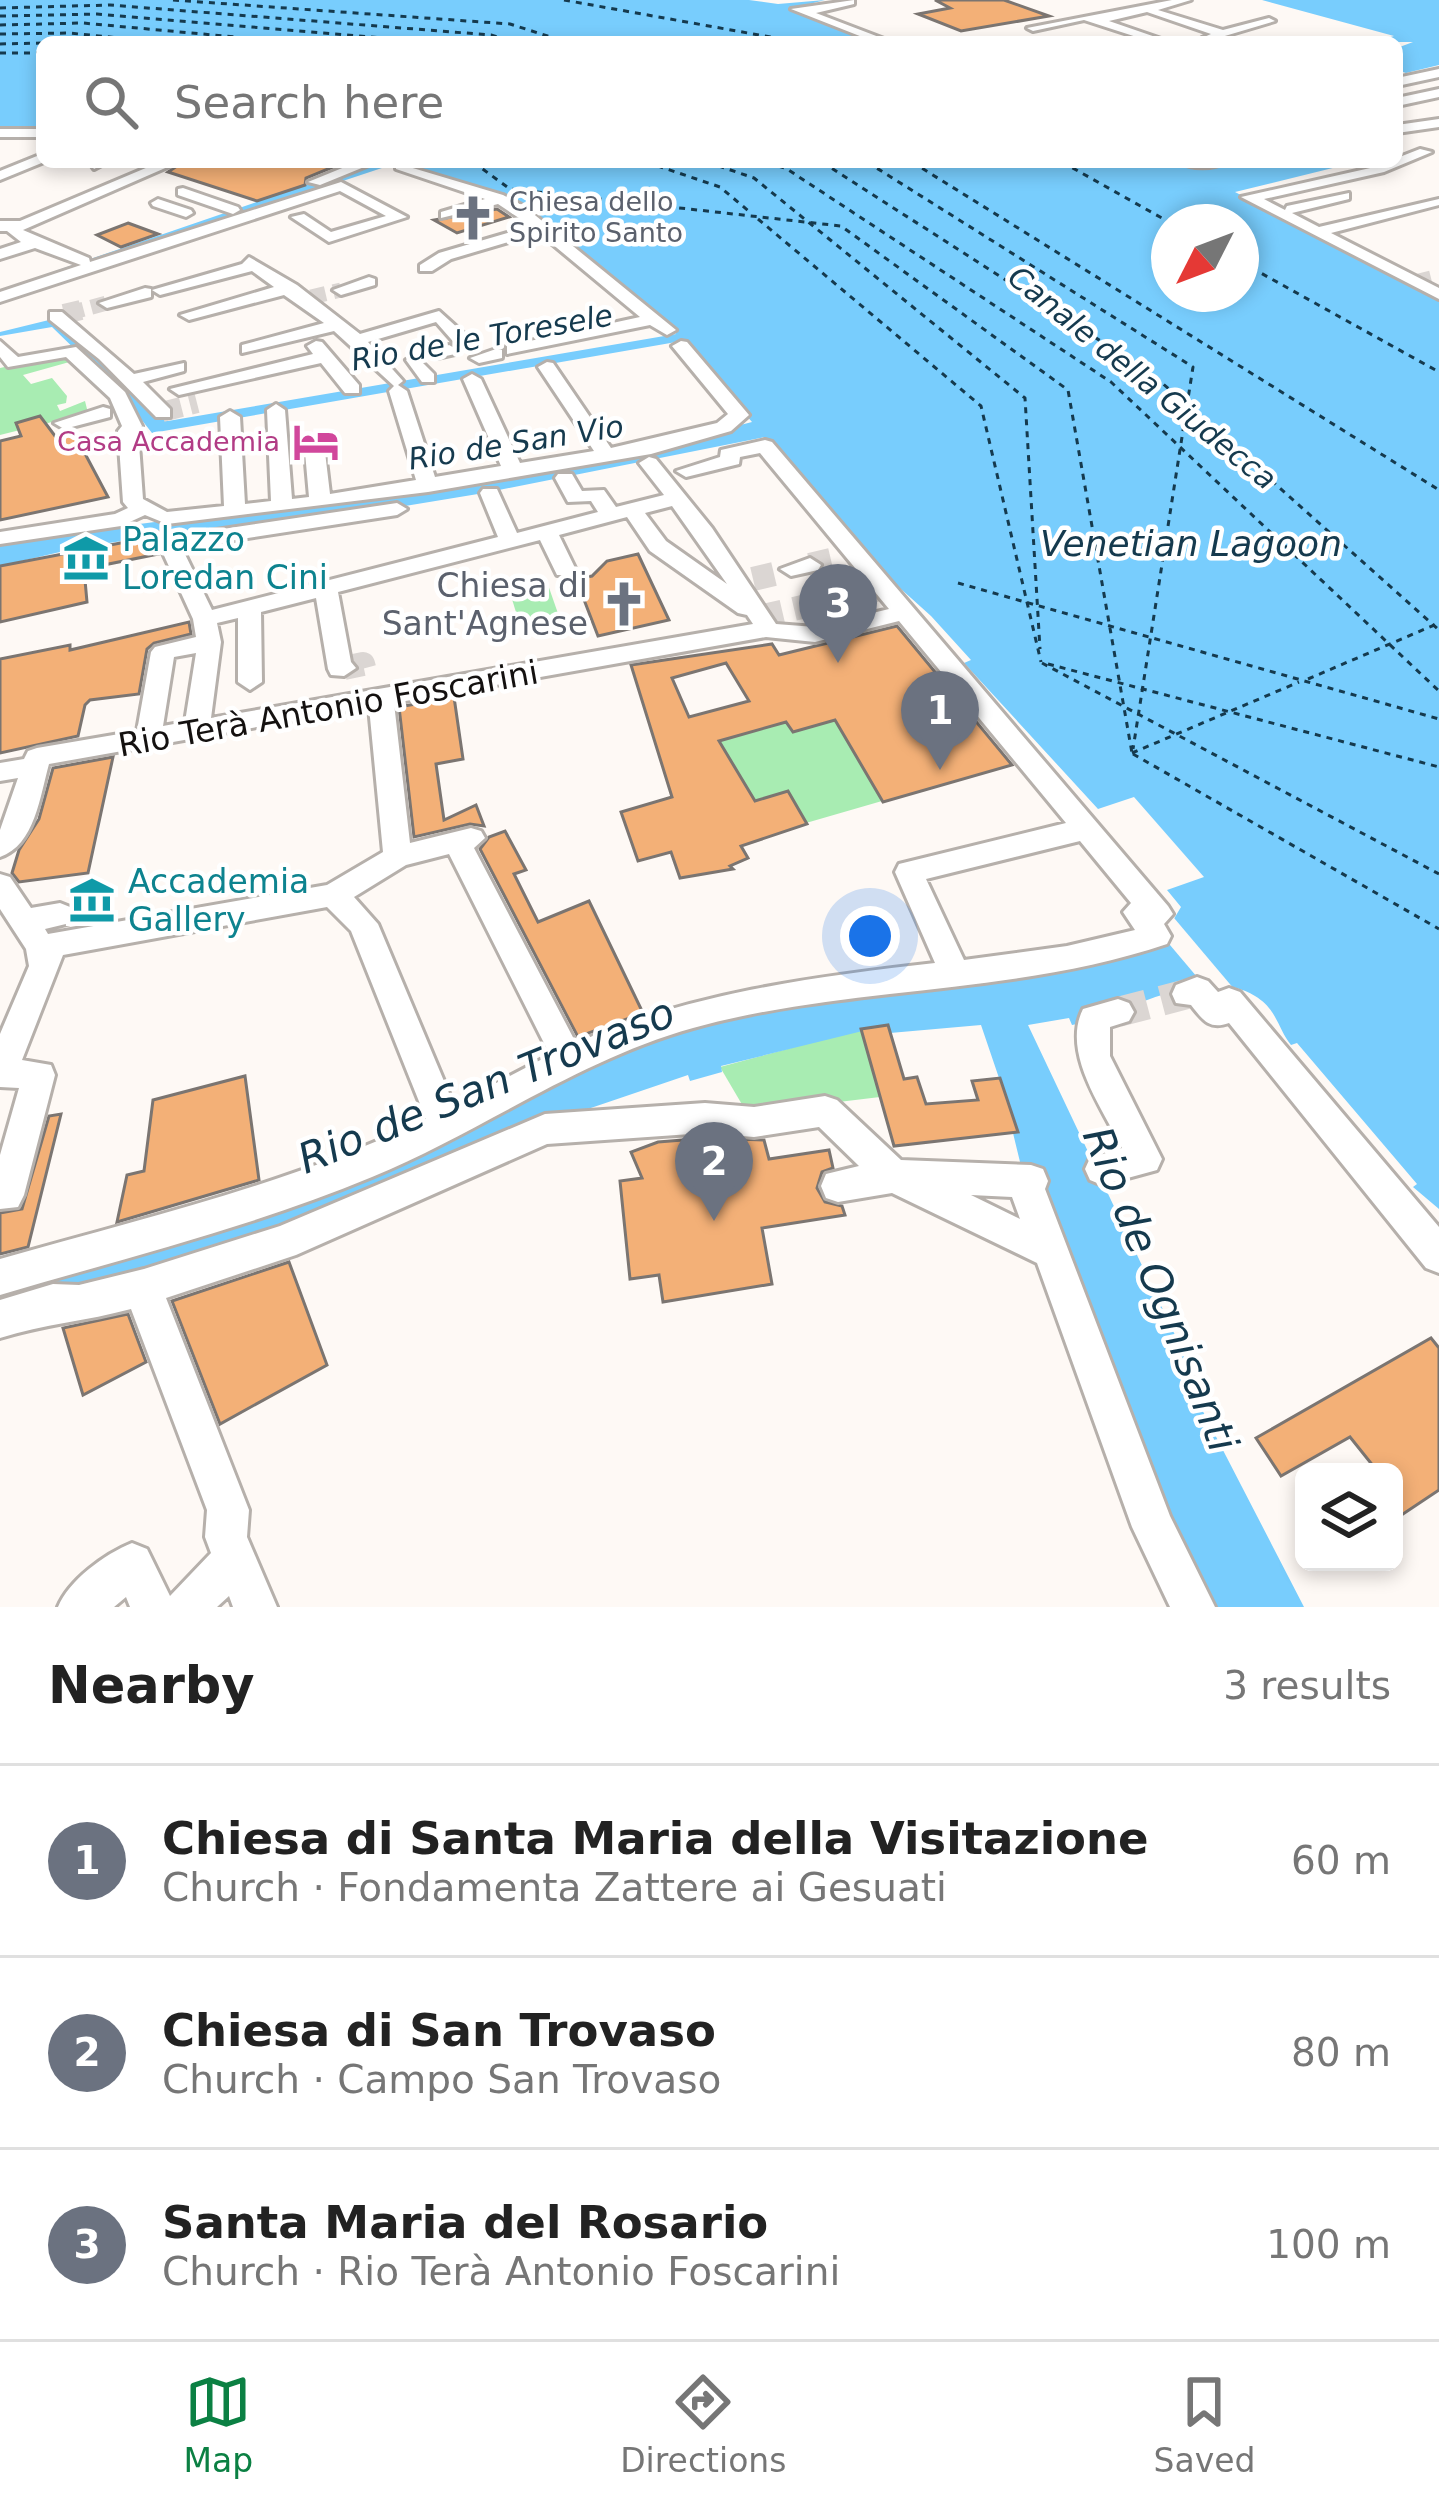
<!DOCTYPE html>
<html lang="en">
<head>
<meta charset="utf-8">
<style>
	:root { --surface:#fff; --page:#f6f6f6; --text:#222; --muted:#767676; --line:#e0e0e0; --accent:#0b8043 }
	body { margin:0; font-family:"DejaVu Sans",sans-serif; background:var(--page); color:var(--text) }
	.controls { position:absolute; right:36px; bottom:36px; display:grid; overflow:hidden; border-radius:18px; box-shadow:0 6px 18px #0003 }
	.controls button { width:108px; height:108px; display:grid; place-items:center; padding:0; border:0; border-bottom:3px solid var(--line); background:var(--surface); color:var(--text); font:60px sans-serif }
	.compass { position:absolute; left:1151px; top:204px; width:108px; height:108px; border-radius:50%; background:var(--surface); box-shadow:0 6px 18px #0003; rotate:228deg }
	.you { position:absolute; left:870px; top:936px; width:42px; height:42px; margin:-30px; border:9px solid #fff; border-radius:50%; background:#1a73e8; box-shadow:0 0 0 18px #1a73e833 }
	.badge { display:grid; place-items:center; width:78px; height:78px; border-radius:50%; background:var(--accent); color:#fff; font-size:39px; font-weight:700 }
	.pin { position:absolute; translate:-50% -99px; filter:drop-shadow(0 3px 6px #0008) }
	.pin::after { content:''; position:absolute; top:63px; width:42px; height:36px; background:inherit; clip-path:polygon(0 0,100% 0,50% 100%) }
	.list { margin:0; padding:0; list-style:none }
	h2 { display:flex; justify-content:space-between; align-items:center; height:156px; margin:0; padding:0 48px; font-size:51px }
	h2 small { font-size:39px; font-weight:400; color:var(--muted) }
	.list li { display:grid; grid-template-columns:78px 1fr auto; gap:36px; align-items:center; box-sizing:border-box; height:192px; padding:0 48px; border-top:3px solid var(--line) }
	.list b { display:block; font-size:45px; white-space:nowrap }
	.list p { margin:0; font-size:39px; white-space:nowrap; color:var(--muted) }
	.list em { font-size:39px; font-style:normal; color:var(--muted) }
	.icon { flex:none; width:66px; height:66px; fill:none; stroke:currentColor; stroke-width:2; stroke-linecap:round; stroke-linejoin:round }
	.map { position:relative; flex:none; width:1439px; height:1607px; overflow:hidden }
	.search { position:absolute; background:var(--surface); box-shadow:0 6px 18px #0003; left:36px; right:36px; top:36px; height:132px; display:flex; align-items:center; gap:30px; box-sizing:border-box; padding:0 42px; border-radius:18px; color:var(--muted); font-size:45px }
	.sheet { height:732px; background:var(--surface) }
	nav { display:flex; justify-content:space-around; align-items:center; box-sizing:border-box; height:168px; border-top:3px solid var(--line); background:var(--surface); font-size:33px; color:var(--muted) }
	nav a { display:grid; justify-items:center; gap:6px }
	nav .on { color:var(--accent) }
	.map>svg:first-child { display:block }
	.green { fill:#a8ecb2 }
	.water { fill:#78cdfd; fill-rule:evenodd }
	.pier { fill:#fef9f5 }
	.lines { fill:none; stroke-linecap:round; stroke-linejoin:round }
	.ferry { stroke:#153a4e; stroke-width:3; stroke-dasharray:6 6; stroke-linecap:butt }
	.building { fill:#f3b077; stroke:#7b7571; stroke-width:3; fill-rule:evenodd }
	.street-tunnel-far3 { stroke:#dbd6d3; stroke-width:15; stroke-dasharray:15 8; stroke-linecap:butt }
	.street-tunnel-far2 { stroke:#dbd6d3; stroke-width:20; stroke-dasharray:20 9; stroke-linecap:butt }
	.street-tunnel-far1 { stroke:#dbd6d3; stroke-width:24; stroke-dasharray:24 12; stroke-linecap:butt }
	.street-tunnel { stroke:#dbd6d3; stroke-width:30; stroke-dasharray:30 15; stroke-linecap:butt }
	.street-casing { stroke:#b6b0ab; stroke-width:6 }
	.street { fill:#fff; fill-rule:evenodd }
	.labels { text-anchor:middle; stroke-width:9; stroke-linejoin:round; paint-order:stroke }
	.far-worship-label { font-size:27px; fill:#5b616d; stroke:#fff; text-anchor:start }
	.far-hotel-label { font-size:27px; fill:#b23c85; stroke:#fff; text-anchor:end }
	.far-water-label { font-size:30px; font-style:italic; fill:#153a4e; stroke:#fff }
	.culture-label { font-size:33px; fill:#0d838f; stroke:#fff; text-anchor:start }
	.worship-label { font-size:33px; fill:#5b616d; stroke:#fff; text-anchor:end }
	.street-label { font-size:33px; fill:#141110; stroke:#fff }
	.water-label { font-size:36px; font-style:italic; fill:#153a4e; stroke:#fff }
	.near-water-label { font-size:42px; font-style:italic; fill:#153a4e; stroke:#fff }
</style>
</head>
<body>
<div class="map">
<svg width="1439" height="1607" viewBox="0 0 1439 1607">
	<rect width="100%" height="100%" fill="#fef9f5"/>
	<g class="green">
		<polygon points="65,354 73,361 23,375 31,384 52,378 67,396 66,403 57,405 60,411 85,401 88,413 0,435 0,368"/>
		<polygon points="546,579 562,625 522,632 508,586"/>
		<polygon points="835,720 882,801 806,823 755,801 719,741 786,722 793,732"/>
		<polygon points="862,1029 880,1097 747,1113 720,1067"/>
	</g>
	<g class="water">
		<polygon points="0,0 749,0 778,4 825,0 794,8 881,42 42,42 42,131 0,131"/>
		<polygon points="1262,0 1439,0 1439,65 1406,73 1397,70 1397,48 1413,42 1374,42 1394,36"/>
		<path d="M 373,162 L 1181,162 L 1198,170 L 1227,162 L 1357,162 L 1235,192 L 1439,298 L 1439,1209 L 1413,1187 L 1417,1184 L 1297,1043 L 1291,1045 C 1278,1029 1277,1009 1255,996 C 1201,963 1124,1016 1072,1025 L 1069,1018 L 1028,1025 L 1202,1392 L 1195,1396 L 1304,1607 L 1206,1607 L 1021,1166 L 1013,1133 L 1017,1131 L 981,1025 L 890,1033 L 887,1025 L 721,1066 L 722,1072 L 690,1081 L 688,1075 L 529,1129 L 365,1200 L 0,1315 L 0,1280 L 154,1237 L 657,1037 L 802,997 L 1163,937 L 1181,907 L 1167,890 L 1204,877 L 1134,797 L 1098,809 L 964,663 L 971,660 L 931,616 L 872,563 L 765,437 L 484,493 L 241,533 L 173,533 L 77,548 L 0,566 L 0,543 C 250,506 507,488 752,422 L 682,341 L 152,433 L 122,395 L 52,327 L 0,336 L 0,332 L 53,319 L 168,421 L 676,334 L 639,298 L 525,209 L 397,163 L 0,295 L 0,290 ZM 1169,222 L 1241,222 L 1241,294 L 1169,294 Z"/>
	</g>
	<polygon class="pier" points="1169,912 1240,996 1208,990 1159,932"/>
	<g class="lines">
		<g class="ferry">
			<polyline points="173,0 510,24 566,42"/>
			<polyline points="564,0 798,42"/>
			<polyline points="0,8 110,5 491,35 513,42"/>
			<polyline points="0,16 97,14 430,42"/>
			<polyline points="0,25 83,23 289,42"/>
			<polyline points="0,34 69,33 161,42"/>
			<polyline points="0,44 42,43"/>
			<polyline points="0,53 42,53"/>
			<polyline points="473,162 510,189 841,226 1068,390 1132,753"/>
			<polyline points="646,162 720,187 751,213"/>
			<polyline points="707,162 754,178 1025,398 1040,649"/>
			<polyline points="767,162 787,169 1111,382 1439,691"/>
			<polyline points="822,162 1152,374 1439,630"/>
			<polyline points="867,162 1193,367 1133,749"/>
			<polyline points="912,162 1439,490"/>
			<polyline points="1062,162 1169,222"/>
			<polyline points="758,219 981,406 1041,662"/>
			<polyline points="1241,262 1439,372"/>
			<polyline points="958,583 1439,719"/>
			<polyline points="1042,663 1439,874"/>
			<polyline points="1048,664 1439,767"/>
			<polyline points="1308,679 1439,623"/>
			<polyline points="1132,753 1299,682"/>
			<polyline points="1133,754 1439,929"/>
		</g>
	</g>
	<g class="building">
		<polygon points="935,0 1004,0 1049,16 961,31 918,14 950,8"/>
		<polygon points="183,162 345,162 306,178 305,185 257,201 168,172"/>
		<polygon points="497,209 509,217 457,233 434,220"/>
		<polygon points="128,223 158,234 121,247 97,235"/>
		<polygon points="40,416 55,436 73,431 108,497 0,520 0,441 21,436 16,423"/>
		<polygon points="152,537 158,554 84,569 87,602 0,622 0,566"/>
		<polygon points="638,554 669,620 598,636 576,579 592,576 607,561"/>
		<polygon points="189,622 191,634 154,643 147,649 139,694 90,700 85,705 78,736 0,753 0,659 70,645 70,650"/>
		<path d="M 897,626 L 1012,765 L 883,802 L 835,720 L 793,732 L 786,722 L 719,741 L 755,801 L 788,791 L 807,824 L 741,846 L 748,858 L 730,866 L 733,869 L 680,878 L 671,852 L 638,861 L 621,812 L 672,797 L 631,665 L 772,644 L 779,655 ZM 726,663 L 749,701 L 689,717 L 672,678 Z"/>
		<polygon points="454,697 463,759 436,764 444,820 476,805 484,826 470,824 414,837 399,707"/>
		<polygon points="113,757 88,873 19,882 12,873 19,850 39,819 53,768"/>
		<polygon points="505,831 526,870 514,874 538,922 589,901 643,1013 578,1037 480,849 489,837"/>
		<polygon points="888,1025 904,1079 917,1077 926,1104 978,1100 972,1081 1000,1078 1018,1132 894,1146 861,1029"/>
		<polygon points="245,1076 259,1180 117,1222 127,1175 144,1171 153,1100"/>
		<polygon points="61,1114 28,1247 0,1254 0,1213 22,1209 49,1116"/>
		<polygon points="708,1138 764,1140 769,1159 829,1150 833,1168 822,1172 817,1188 825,1202 842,1206 845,1215 762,1228 772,1284 663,1302 659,1275 630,1279 620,1181 642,1178 631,1152 658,1142"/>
		<polygon points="289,1262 327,1365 220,1424 172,1301"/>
		<polygon points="128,1314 146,1362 83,1395 63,1328"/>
		<polygon points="1431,1338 1439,1348 1439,1490 1394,1520 1394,1472 1378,1472 1350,1437 1281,1476 1256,1438"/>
	</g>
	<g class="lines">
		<g class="street-tunnel-far3">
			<polyline points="1419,281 1431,278"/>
			<polyline points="311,297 341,290"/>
			<polyline points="69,313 107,303"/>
		</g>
		<g class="street-tunnel-far2">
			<polyline points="64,314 81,310"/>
			<polyline points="162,412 197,403"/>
		</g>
		<g class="street-tunnel-far1">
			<polyline points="810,565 831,560"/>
			<polyline points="753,579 774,574"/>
			<polyline points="759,617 884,588"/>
			<polyline points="344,668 363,664 366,675"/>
		</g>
		<polyline class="street-tunnel" points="1118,1012 1187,994"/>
		<g class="street-casing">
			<g id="street">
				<polygon points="854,0 854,4 816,13 892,42 875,42 791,9"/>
				<polygon points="1172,0 1191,0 1158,10 1223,30 1269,18 1275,21 1208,41 1202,38 1211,34 1147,12 1109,21 1170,42 1152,42 1084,20 1033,31 1027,28"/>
				<polygon points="1439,69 1439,77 1397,86 1397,78"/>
				<polygon points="1439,89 1439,97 1397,106 1397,98"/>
				<polygon points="1439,119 1439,127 1397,133 1397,125"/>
				<rect x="0" y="129" width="42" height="8"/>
				<polygon points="1420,149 1432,152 1384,172 1264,199 1285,210 1287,206 1349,193 1349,199 1292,213 1319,227 1439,199 1439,205 1331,233 1439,288 1439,299 1241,197 1397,162 1397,158"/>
				<polygon points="42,154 44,162 0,180 0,171"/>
				<polygon points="89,162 107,162 94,169"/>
				<polygon points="160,162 179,162 23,230 89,258 90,262 341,182 407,217 329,242 291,217 304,214 331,232 386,216 340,191 0,302 0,292 81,265 35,248 0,259 0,249 21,242 7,231 0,231 0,221 20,221"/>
				<polygon points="357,162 369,165 320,185 308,182"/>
				<path d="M 1180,162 L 1225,162 C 1215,169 1190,169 1180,162 Z"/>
				<polygon points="396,163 503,195 525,207 676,330 667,335 650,325 507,354 507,346 640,317 539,233 451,259 432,271 420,271 420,265 439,253 531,226 498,204 441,218 441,212 485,199 396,169"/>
				<polygon points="183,188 238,207 240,210 233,214 178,195 178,189"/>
				<polygon points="158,199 191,210 193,213 186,217 153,206 151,203"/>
				<polygon points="249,257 297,285 360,334 439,311 470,339 470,347 458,347 436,322 368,342 403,381 398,385 407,391 435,477 501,466 463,379 472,374 481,379 520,463 594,451 538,367 547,362 553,363 611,448 717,423 728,414 672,346 681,341 687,342 749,415 731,431 651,454 428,492 167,524 145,515 121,526 0,544 0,532 115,514 128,508 123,502 118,431 122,426 110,398 66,357 8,367 0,357 0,341 18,357 76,347 125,392 142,426 138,431 143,499 167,512 224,506 220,417 230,411 240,417 245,504 271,501 267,410 276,404 285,410 292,499 309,497 305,452 315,446 325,452 330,494 416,480 389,391 394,386 334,331 242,353 242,345 324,323 284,295 189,320 180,315 274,287 252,271 160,295 152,290 242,264"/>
				<polygon points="369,277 375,279 375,285 341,295 333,290"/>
				<polygon points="145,288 151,289 151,297 107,308 99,303"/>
				<polygon points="50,312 62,312 134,374 184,363 184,371 143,382 170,409 170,417 156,417 99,359 50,320"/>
				<polygon points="316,341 322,342 359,385 359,393 345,393 321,363 179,395 170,389 313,354 307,346"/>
				<polygon points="449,345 458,350 455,354 437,358 428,353"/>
				<polygon points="496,349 502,350 502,358 479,363 470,358"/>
				<polygon points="415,355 434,374 434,382 422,382 406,360"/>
				<polygon points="103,407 110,409 110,417 64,429 54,423"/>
				<path d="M 765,440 L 772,442 L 1168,906 L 1173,914 L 1164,924 L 1171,936 L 1167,944 C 1013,996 848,985 693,1028 C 578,1060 481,1132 372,1177 C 252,1227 125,1258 0,1295 L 0,1259 C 144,1218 291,1184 426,1119 L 351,931 L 327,907 L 63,955 L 22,1060 L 51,1065 L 55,1075 L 24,1195 L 18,1207 L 0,1209 L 0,1155 L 19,1088 L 0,1087 L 0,1034 L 29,966 L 26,949 L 0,909 L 0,874 L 10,877 L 31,908 L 60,903 L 70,907 L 75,915 L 70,923 L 45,929 L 48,934 L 327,885 L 383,852 L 369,707 L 49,764 C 40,796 35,845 0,857 L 0,830 L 18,778 L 0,781 L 0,763 L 24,759 L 28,751 L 37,748 L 137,731 L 151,652 L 155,647 L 196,637 L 193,619 L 156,538 L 159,533 L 176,536 L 397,503 L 407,509 L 397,515 L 182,548 L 212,610 L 498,537 L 480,493 L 483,489 L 497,489 L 517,533 L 598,512 L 591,501 L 568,502 L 555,478 L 558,474 L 572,474 L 582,491 L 604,490 L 616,507 L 664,495 L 639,463 L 649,457 L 656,459 L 712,528 L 776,624 L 815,627 L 889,609 L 760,453 L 740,457 L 739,464 L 686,477 L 676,471 L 720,457 L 721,450 ZM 672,506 L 727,584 L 666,541 L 645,513 ZM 627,517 L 650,551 L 738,613 L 747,615 L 753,624 L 211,718 L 221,642 L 217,623 L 238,618 L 238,682 L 250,690 L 262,682 L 261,612 L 316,598 L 328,669 L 331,675 L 344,676 L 356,668 L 351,662 L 338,592 L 540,540 L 557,575 L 573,575 L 576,570 L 559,535 ZM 899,621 L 1066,823 L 899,864 L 895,872 L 935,963 C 812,977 691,993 576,1043 L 474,848 L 485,838 L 481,831 L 471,828 L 410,843 L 394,703 L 766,637 L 815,642 ZM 196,653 L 185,722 L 163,726 L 174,657 ZM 1080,841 L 1131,903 L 1123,912 L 1135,930 L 1067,946 L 964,960 L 926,879 ZM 449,854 L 550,1055 L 454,1105 L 378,924 L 354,897 L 406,865 Z"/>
				<polygon points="810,558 821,565 818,570 791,576 780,569"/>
				<path d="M 1197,977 L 1208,981 L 1218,992 L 1229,988 L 1240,992 L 1439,1227 L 1439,1273 L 1426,1268 L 1229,1023 C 1209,1030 1203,1020 1191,1005 L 1176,1003 L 1172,994 L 1176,985 Z"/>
				<path d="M 1118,999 L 1129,1003 L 1134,1012 L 1129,1021 L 1110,1027 L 1110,1056 L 1162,1159 L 1157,1170 L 1102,1185 L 1090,1180 L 1085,1169 L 1090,1158 L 1122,1148 C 1103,1109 1061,1053 1083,1009 Z"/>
				<path d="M 825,1096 L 837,1100 L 901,1160 L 1031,1165 L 1043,1169 L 1048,1181 L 1045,1189 L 1170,1516 L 1215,1607 L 1170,1607 L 1132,1527 L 1037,1263 L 892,1193 L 838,1202 L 826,1198 L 821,1186 L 826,1174 L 859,1166 L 819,1127 L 754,1137 L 705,1133 L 547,1144 L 296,1255 L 166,1298 L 249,1510 L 247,1537 L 277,1607 L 233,1607 L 229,1596 L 217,1607 L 130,1607 L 126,1597 L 114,1607 L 58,1607 C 69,1580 105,1554 132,1543 L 147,1549 L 170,1596 L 211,1553 L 205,1537 L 207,1510 L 131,1309 C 87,1321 44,1324 0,1338 L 0,1300 L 53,1284 L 79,1285 L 144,1269 L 280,1226 L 545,1114 L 705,1103 L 754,1107 ZM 971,1195 L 1012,1197 L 1020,1219 Z"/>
			</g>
		</g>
		<use href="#street" class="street"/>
	</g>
	<defs>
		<g id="church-bare" transform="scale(3.6)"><path d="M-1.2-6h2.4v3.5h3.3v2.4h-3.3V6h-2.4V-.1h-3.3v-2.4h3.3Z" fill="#6b7280" stroke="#fff" stroke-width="2.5" paint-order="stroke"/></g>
		<g id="hotel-bare" transform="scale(3.6)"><path d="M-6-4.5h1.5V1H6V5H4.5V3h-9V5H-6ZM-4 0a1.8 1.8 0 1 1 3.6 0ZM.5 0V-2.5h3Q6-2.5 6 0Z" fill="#d1479c" stroke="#fff" stroke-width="2.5" paint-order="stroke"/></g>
		<g id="museum-bare" transform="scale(3.6)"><path d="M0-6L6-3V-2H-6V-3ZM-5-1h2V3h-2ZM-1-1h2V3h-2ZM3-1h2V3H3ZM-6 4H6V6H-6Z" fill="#0f9aa8" stroke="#fff" stroke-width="2.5" paint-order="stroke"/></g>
	</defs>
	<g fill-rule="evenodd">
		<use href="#church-bare" x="473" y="218"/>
		<use href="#hotel-bare" x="316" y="442"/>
		<use href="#museum-bare" x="86" y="558"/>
		<use href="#church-bare" x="624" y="604"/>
		<use href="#museum-bare" x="92" y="900"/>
	</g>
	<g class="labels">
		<g class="far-worship-label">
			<text x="509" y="211">Chiesa dello<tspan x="509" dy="31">Spirito Santo</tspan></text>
		</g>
		<g class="far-hotel-label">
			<text x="280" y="451">Casa Accademia</text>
		</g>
		<g class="far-water-label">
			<text transform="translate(482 338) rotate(-10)" y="10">Rio de le Toresele</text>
			<text transform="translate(1142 378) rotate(39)" y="10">Canale della Giudecca</text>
			<text transform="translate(516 443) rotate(-9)" y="10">Rio de San Vio</text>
		</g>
		<g class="culture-label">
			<text x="122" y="551">Palazzo<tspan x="122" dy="38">Loredan Cini</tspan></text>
			<text x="128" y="893">Accademia<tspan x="128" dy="38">Gallery</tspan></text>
		</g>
		<g class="worship-label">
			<text x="588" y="597">Chiesa di<tspan x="588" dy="38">Sant'Agnese</tspan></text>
		</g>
		<g class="street-label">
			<text transform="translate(328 708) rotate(-10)" y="12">Rio Terà Antonio Foscarini</text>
		</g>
		<g class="water-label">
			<text x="1191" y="556">Venetian Lagoon</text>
		</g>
		<g class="near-water-label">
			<text transform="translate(486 1085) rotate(-22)" y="15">Rio de San Trovaso</text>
			<text transform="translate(1161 1289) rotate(68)" y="15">Rio de Ognisanti</text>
		</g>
	</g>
</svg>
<div class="controls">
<button><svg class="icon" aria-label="layers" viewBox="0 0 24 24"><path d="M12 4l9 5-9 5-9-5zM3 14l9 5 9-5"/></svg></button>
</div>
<svg class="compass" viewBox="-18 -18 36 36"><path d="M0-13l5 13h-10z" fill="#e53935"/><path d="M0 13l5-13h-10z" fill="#767676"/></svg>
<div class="you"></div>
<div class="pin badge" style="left:940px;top:770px;background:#6b7280">1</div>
<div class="pin badge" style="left:714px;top:1221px;background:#6b7280">2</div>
<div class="pin badge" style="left:838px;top:663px;background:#6b7280">3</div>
<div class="search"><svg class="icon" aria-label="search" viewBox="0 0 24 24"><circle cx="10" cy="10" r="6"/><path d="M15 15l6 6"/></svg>Search here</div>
</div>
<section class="sheet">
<h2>Nearby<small>3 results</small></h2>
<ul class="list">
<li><span class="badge" style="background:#6b7280">1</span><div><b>Chiesa di Santa Maria della Visitazione</b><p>Church · Fondamenta Zattere ai Gesuati</p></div><em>60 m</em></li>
<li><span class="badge" style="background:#6b7280">2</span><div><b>Chiesa di San Trovaso</b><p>Church · Campo San Trovaso</p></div><em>80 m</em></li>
<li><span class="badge" style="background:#6b7280">3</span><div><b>Santa Maria del Rosario</b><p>Church · Rio Terà Antonio Foscarini</p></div><em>100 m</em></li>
</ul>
</section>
<nav>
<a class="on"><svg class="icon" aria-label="map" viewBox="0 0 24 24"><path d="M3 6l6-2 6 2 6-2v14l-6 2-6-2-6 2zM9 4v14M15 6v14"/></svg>Map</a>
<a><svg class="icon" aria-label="directions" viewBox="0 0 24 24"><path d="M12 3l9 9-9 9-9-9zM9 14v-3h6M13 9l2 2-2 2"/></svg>Directions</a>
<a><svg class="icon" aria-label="saved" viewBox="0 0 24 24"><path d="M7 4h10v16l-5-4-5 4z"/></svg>Saved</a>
</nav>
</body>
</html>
